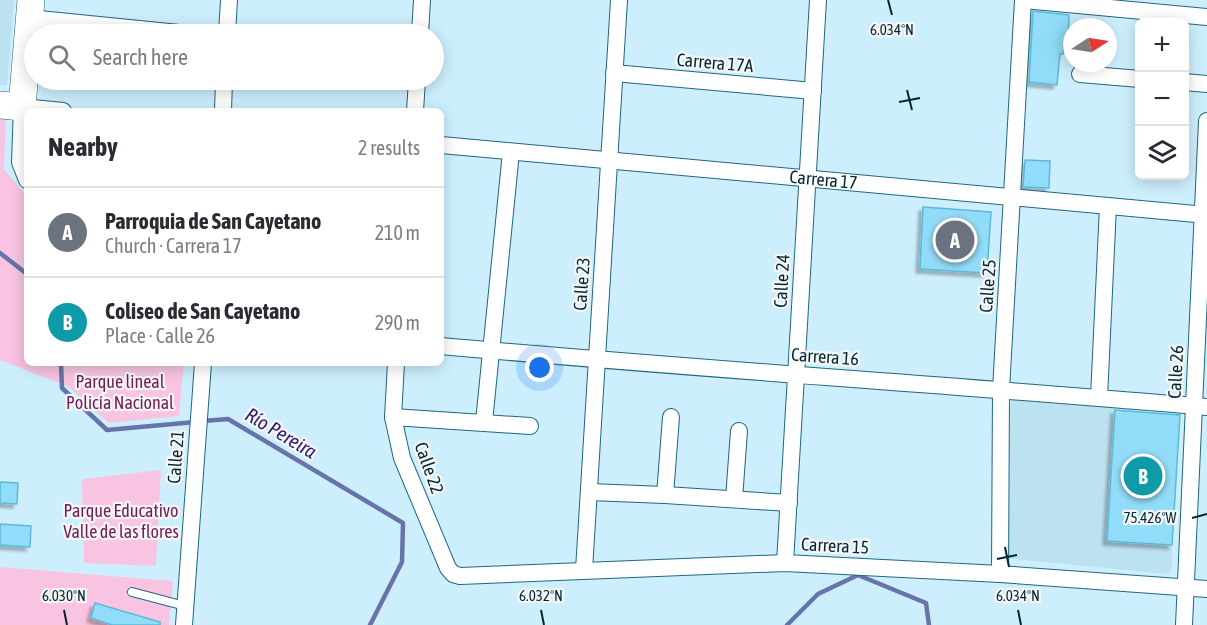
<!DOCTYPE html>
<html lang="en">
<head>
<meta charset="utf-8">
<style>
	:root { --surface:#fff; --page:#f2f2f3; --text:#2b2b33; --muted:#7c7c81; --line:#e1e1e2; --accent:#111827 }
	body { margin:0; font-family:"Asap Condensed",sans-serif; background:var(--page); color:var(--text) }
	.controls { position:absolute; right:18px; top:18px; display:grid; overflow:hidden; border-radius:9px; box-shadow:0 3px 15px #0003 }
	.controls button { width:54px; height:54px; display:grid; place-items:center; padding:0; border:0; border-bottom:2px solid var(--line); background:var(--surface); color:var(--text); font:30px sans-serif }
	.compass { position:absolute; left:1063px; top:18px; width:54px; height:54px; border-radius:50%; background:var(--surface); box-shadow:0 3px 15px #0003; rotate:78deg }
	.you { position:absolute; left:540px; top:368px; width:21px; height:21px; margin:-15px; border:4px solid #fff; border-radius:50%; background:#1a73e8; box-shadow:0 0 0 9px #1a73e833 }
	.badge { display:grid; place-items:center; width:39px; height:39px; border-radius:50%; background:var(--accent); color:#fff; font-size:20px; font-weight:700 }
	.pin { position:absolute; translate:-50% -50%; border:3px solid #fff; box-shadow:0 2px 6px #0006 }
	.list { margin:0; padding:0; list-style:none }
	h2 { display:flex; justify-content:space-between; align-items:center; height:78px; margin:0; padding:0 24px; font-size:26px }
	h2 small { font-size:20px; font-weight:400; color:var(--muted) }
	.list li { display:grid; grid-template-columns:39px 1fr auto; gap:18px; align-items:center; box-sizing:border-box; height:90px; padding:0 24px; border-top:2px solid var(--line) }
	.list b { display:block; font-size:22px; white-space:nowrap }
	.list p { margin:0; font-size:20px; white-space:nowrap; color:var(--muted) }
	.list em { font-size:20px; font-style:normal; color:var(--muted) }
	.icon { flex:none; width:33px; height:33px; fill:none; stroke:currentColor; stroke-width:2; stroke-linecap:round; stroke-linejoin:round }
	.map { position:relative; flex:none; width:1207px; height:625px; overflow:hidden }
	.search { position:absolute; background:var(--surface); box-shadow:0 3px 15px #0003; left:24px; top:24px; width:420px; height:66px; display:flex; align-items:center; gap:15px; box-sizing:border-box; padding:0 21px; border-radius:33px; color:var(--muted); font-size:22px }
	.panel { position:absolute; background:var(--surface); box-shadow:0 3px 15px #0003; left:24px; top:108px; width:420px; height:258px; border-radius:9px }
	.map>svg:first-child { display:block }
	.built { fill:#bce1f0 }
	.green { fill:#f8c4e2 }
	.lines { fill:none; stroke-linecap:round; stroke-linejoin:round }
	.stream { stroke:#6873a9; stroke-width:4.5 }
	.building { fill:#91dcf8; stroke:#5cb9d9; stroke-width:1.5; filter:url(#shadow) }
	.lane-casing { stroke:#1d687f; stroke-width:10 }
	.street-casing { stroke:#1d687f; stroke-width:18 }
	.primary-casing { stroke:#1d687f; stroke-width:28 }
	.lane { stroke:#fff; stroke-width:8 }
	.street { stroke:#fff; stroke-width:16 }
	.primary { stroke:#fff; stroke-width:27 }
	.ticks { fill:none; stroke:#002733; stroke-width:2 }
	.labels { text-anchor:middle; stroke-width:4.5; stroke-linejoin:round; paint-order:stroke }
	.street-label { font-size:18px; fill:#002733; stroke:#f6f6f6 }
	.park-label { font-size:18px; fill:#721d58; stroke:#f6f6f6 }
	.water-label { font-size:20px; font-style:italic; fill:#2d1f72; stroke:#f6f6f6 }
	.ticks-label { font-size:15px; text-anchor:middle; fill:#002733; stroke:#f6f6f6; stroke-width:4.5; stroke-linejoin:round; paint-order:stroke }
</style>
</head>
<body>
<div class="map">
<svg width="1207" height="625" viewBox="0 0 1207 625">
	<defs>
		<filter id="shadow"><feDropShadow dx="-4" dy="4" stdDeviation="1.5" flood-color="#0004"/></filter>
	</defs>
	<rect width="100%" height="100%" fill="#cdeffd"/>
	<g class="built">
		<polygon points="0,0 14,0 7,85 0,85"/>
		<polygon points="1011,399 1115,406 1107,541 1172,545 1172,568 1167,574 1004,558"/>
	</g>
	<g class="green">
		<polygon points="0,110 6,111 4,169 27,197 27,363 184,363 179,416 109,423 69,387 0,360"/>
		<polygon points="161,470 156,566 84,563 82,479"/>
		<polygon points="0,567 173,581 169,625 0,625"/>
	</g>
	<g class="lines">
		<g class="stream">
			<polyline points="0,253 27,274"/>
			<polyline points="61,363 62,388 107,430 195,422"/>
			<polyline points="203,421 228,419 403,523 402,562 370,625"/>
			<polyline points="787,625 818,594 858,575 926,603 929,625"/>
		</g>
	</g>
	<g class="building">
		<polygon points="1033,11 1069,15 1068,41 1064,41 1063,54 1060,54 1057,85 1029,82"/>
		<polygon points="1025,160 1050,161 1049,188 1023,187"/>
		<polygon points="923,207 991,212 987,273 920,269"/>
		<polygon points="1115,410 1180,415 1172,545 1107,541"/>
		<polygon points="0,482 18,483 17,504 0,503"/>
		<polygon points="0,524 31,526 30,547 0,545"/>
		<polygon points="95,603 160,622 160,625 112,625 91,618"/>
	</g>
	<g class="lines">
		<g class="lane-casing">
			<polyline id="lane" points="132,592 185,606"/>
		</g>
		<g class="street-casing">
			<g id="street">
				<polyline points="1024,0 1207,17"/>
				<polyline points="29,18 189,34"/>
				<polyline points="227,34 229,0"/>
				<polyline points="420,34 422,0"/>
				<polyline points="614,73 813,91"/>
				<polyline points="1080,74 1140,79"/>
				<polyline points="1184,82 1207,84"/>
				<polyline points="223,111 224,80"/>
				<polyline points="415,111 417,80"/>
				<path id="s1" d="M 441,145 L 1207,215"/>
				<polyline points="27,180 20,162 22,107 63,111"/>
				<path d="M 441,346 C 696,369 952,385 1207,407"/>
				<polyline points="396,363 393,417 402,458 448,568 453,574 460,576 785,563 1000,574 1207,589"/>
				<polyline points="1099,398 1108,206"/>
				<polyline points="393,417 530,426"/>
				<polyline points="484,422 511,152"/>
				<polyline points="589,492 665,495 789,503"/>
				<polyline points="665,495 671,417"/>
				<polyline points="734,499 739,431"/>
				<polyline points="785,563 818,0"/>
				<polyline points="584,570 619,0"/>
				<polyline points="1000,574 1001,390 1023,0"/>
				<polyline points="184,625 203,363"/>
				<polyline points="1184,625 1207,121"/>
			</g>
		</g>
		<g class="primary-casing">
			<polyline id="primary" points="0,105 22,107 31,0"/>
		</g>
		<use href="#lane" class="lane"/>
		<use href="#street" class="street"/>
		<use href="#primary" class="primary"/>
	</g>
	<path class="ticks" d="M 888,0 L 892,15M 907,90 L 912,110M 899,102 L 920,98M 1192,518 L 1207,514M 1005,547 L 1009,567M 997,559 L 1017,555M 64,610 L 67,625M 541,610 L 544,625M 1018,610 L 1021,625"/>
	<g class="labels">
		<g class="street-label">
			<text transform="translate(715 63) rotate(5)" y="6">Carrera 17A</text>
			<text dy="6" stroke="none"><textPath href="#s1" startOffset="384">Carrera 17</textPath></text>
			<text transform="translate(782 281) rotate(-87)" y="6">Calle 24</text>
			<text transform="translate(582 284) rotate(-86)" y="6">Calle 23</text>
			<text transform="translate(988 286) rotate(-86)" y="6">Calle 25</text>
			<text transform="translate(825 357) rotate(4)" y="6">Carrera 16</text>
			<text transform="translate(1176 372) rotate(-87)" y="6">Calle 26</text>
			<text transform="translate(176 457) rotate(-86)" y="6">Calle 21</text>
			<text transform="translate(429 468) rotate(70)" y="6">Calle 22</text>
			<text transform="translate(835 546) rotate(3)" y="6">Carrera 15</text>
		</g>
		<g class="park-label">
			<text x="120" y="388">Parque lineal<tspan x="120" dy="21">Policía Nacional</tspan></text>
			<text x="121" y="517">Parque Educativo<tspan x="121" dy="21">Valle de las flores</tspan></text>
		</g>
		<g class="water-label">
			<text transform="translate(281 433) rotate(31)" y="7">Río Pereira</text>
		</g>
	</g>
	<g class="ticks-label">
		<text x="892" y="35">6.034°N</text>
		<text x="1150" y="523">75.426°W</text>
		<text x="64" y="601">6.030°N</text>
		<text x="541" y="601">6.032°N</text>
		<text x="1018" y="601">6.034°N</text>
	</g>
</svg>
<div class="controls">
<button>+</button>
<button>−</button>
<button><svg class="icon" aria-label="layers" viewBox="0 0 24 24"><path d="M12 4l9 5-9 5-9-5zM3 14l9 5 9-5"/></svg></button>
</div>
<svg class="compass" viewBox="-18 -18 36 36"><path d="M0-13l5 13h-10z" fill="#e53935"/><path d="M0 13l5-13h-10z" fill="#7c7c81"/></svg>
<div class="you"></div>
<div class="pin badge" style="left:955px;top:240px;background:#6b7280">A</div>
<div class="pin badge" style="left:1143px;top:476px;background:#0f9aa8">B</div>
<div class="search"><svg class="icon" aria-label="search" viewBox="0 0 24 24"><circle cx="10" cy="10" r="6"/><path d="M15 15l6 6"/></svg>Search here</div>
<section class="panel">
<h2>Nearby<small>2 results</small></h2>
<ul class="list">
<li><span class="badge" style="background:#6b7280">A</span><div><b>Parroquia de San Cayetano</b><p>Church · Carrera 17</p></div><em>210 m</em></li>
<li><span class="badge" style="background:#0f9aa8">B</span><div><b>Coliseo de San Cayetano</b><p>Place · Calle 26</p></div><em>290 m</em></li>
</ul>
</section>
</div>
</body>
</html>
